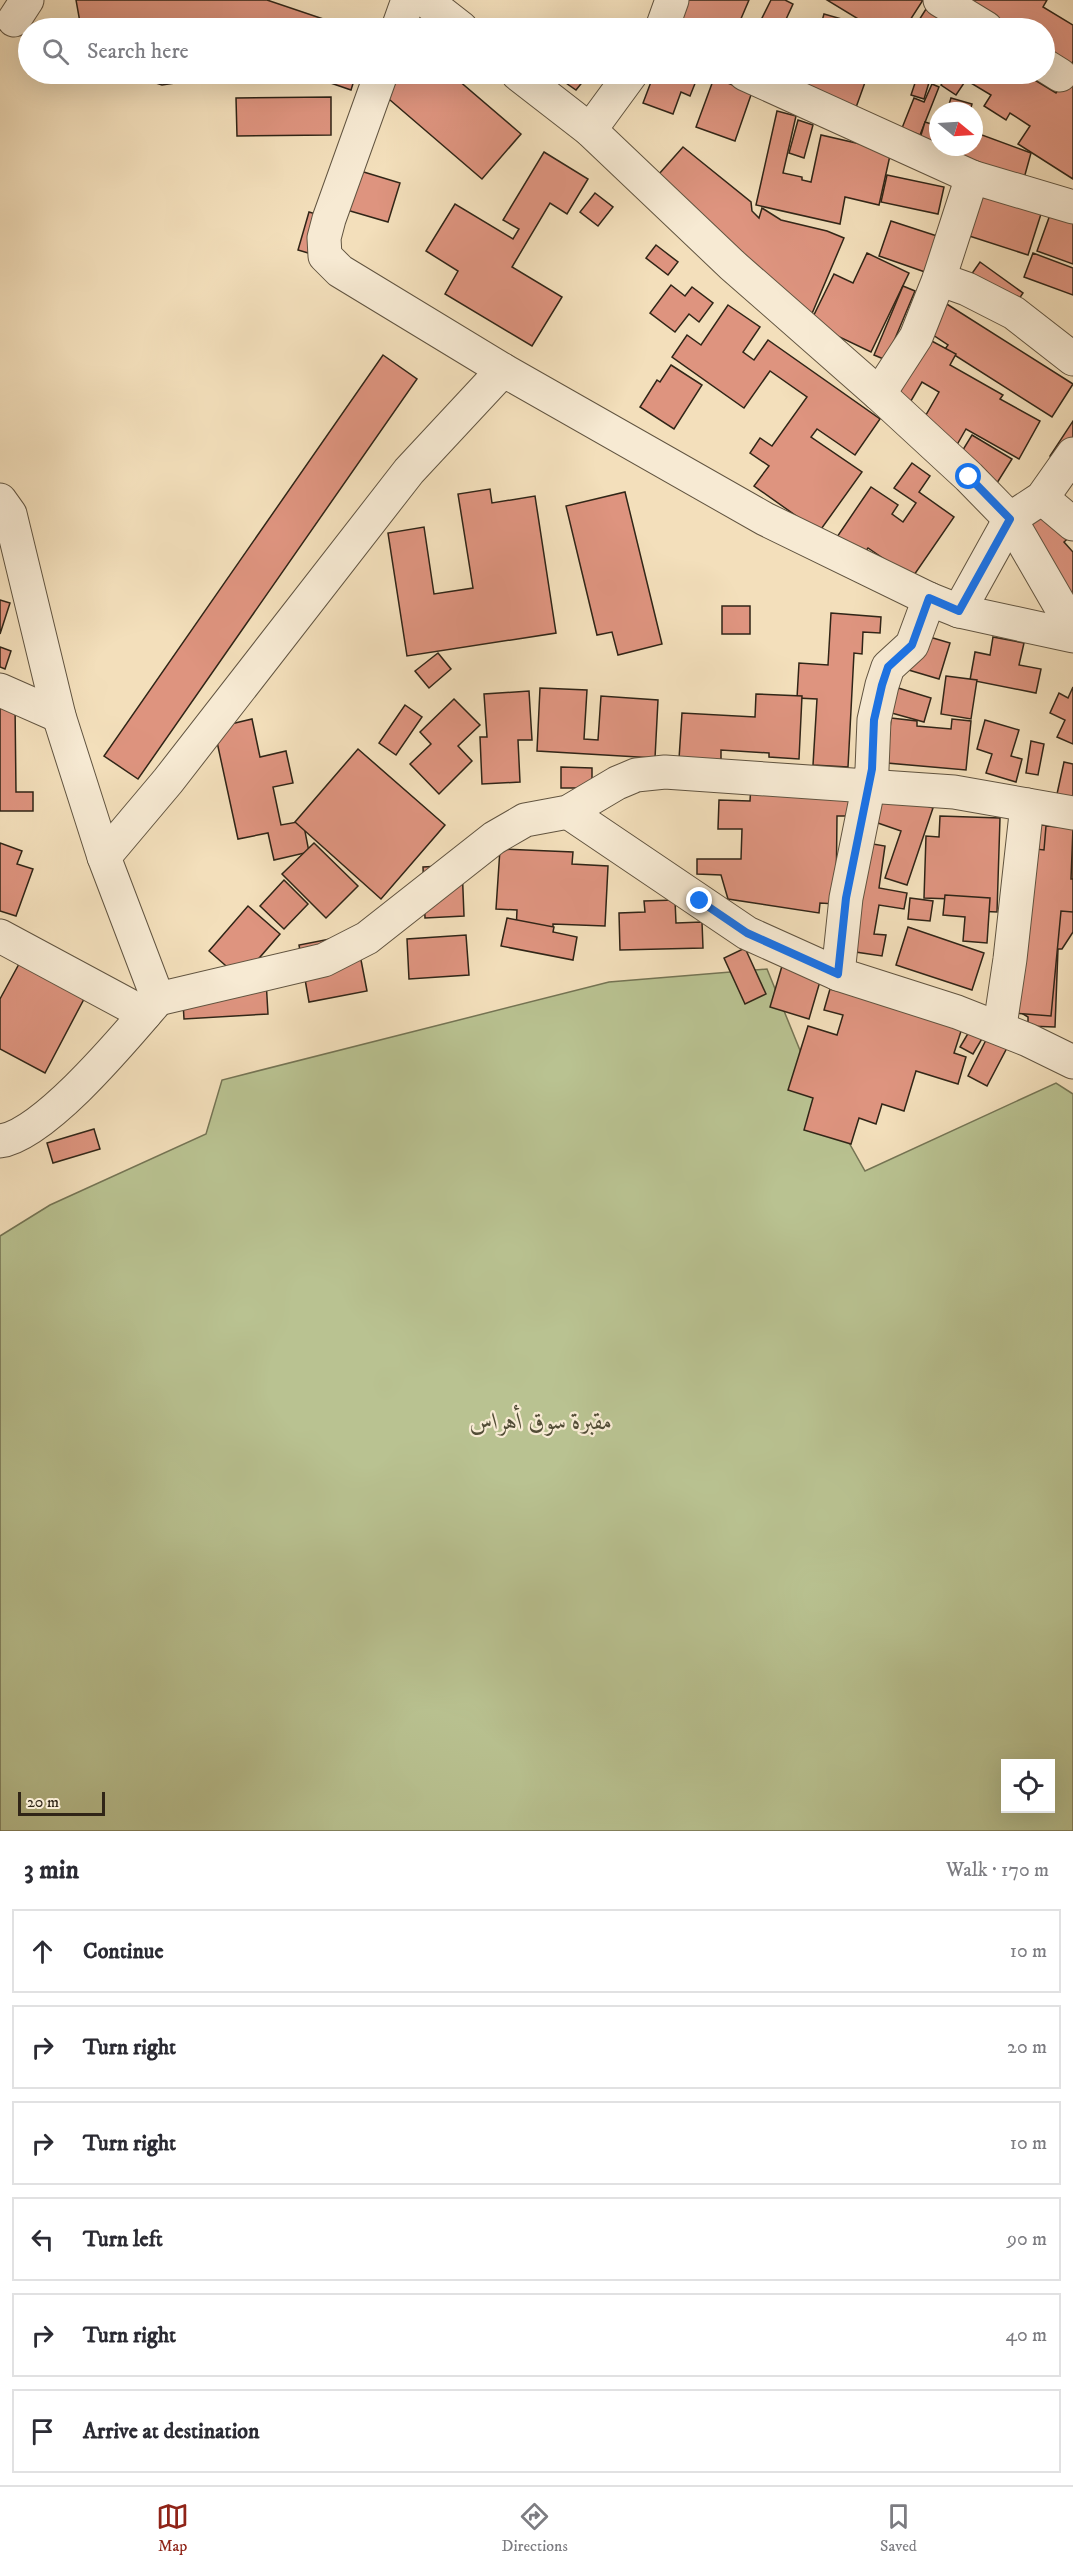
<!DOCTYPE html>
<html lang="en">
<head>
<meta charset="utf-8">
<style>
	:root { --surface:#fff; --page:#f2f2f3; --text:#2b2b33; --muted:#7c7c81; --line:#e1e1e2; --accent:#8f2418 }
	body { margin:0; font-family:"IM FELL DW Pica",Amiri,serif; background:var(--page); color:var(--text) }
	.controls { position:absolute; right:18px; bottom:18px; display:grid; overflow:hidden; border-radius:0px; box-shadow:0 6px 24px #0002 }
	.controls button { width:54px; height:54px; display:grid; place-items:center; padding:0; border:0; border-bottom:2px solid var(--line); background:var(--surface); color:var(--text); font:30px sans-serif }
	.compass { position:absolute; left:929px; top:102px; width:54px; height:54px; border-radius:50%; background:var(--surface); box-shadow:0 6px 24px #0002; rotate:108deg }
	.scale { position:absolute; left:18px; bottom:15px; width:87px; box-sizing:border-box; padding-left:6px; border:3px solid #302517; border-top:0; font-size:16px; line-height:21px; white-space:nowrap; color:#302517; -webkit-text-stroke:4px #f7ead3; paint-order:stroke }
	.stop { position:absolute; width:18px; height:18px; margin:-14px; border:4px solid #1a73e8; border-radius:50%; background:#fff }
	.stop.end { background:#1a73e8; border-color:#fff; box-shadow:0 2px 6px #0008 }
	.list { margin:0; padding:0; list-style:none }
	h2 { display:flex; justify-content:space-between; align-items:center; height:78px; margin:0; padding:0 24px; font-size:26px }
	h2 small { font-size:20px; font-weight:400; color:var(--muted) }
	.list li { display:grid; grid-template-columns:39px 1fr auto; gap:18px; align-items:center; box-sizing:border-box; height:84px; margin:0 12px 12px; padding:0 12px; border:2px solid var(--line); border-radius:0px }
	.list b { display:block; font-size:22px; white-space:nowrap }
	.list em { font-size:20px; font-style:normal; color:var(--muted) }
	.icon { flex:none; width:33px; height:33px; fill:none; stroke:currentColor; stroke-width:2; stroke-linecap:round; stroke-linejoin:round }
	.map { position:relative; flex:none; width:1073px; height:1831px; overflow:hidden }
	.search { position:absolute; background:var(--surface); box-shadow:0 6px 24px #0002; left:18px; right:18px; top:18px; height:66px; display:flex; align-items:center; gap:15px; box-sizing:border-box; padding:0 21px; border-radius:33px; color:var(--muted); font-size:22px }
	.sheet { height:654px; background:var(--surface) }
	nav { display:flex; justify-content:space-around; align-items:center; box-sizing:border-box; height:84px; border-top:2px solid var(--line); background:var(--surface); font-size:16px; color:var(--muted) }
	nav a { display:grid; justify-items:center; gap:3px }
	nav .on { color:var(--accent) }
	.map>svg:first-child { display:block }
	.green { fill:#b9c291; stroke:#747454; stroke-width:1.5; fill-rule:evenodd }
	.building { fill:#de947f; stroke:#302517; stroke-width:1.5 }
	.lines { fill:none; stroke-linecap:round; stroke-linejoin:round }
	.minor-casing { stroke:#615440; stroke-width:35 }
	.minor { stroke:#f7ead3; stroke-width:33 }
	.route { stroke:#1a73e8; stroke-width:8 }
	.labels { text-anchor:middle; stroke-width:4.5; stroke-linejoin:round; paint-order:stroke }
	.park-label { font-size:24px; font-style:italic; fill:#524c36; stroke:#f7ead3 }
</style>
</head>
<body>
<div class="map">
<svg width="1073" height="1831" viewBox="0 0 1073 1831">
	<rect width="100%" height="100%" fill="#f3dfbb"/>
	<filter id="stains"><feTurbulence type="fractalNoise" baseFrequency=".00333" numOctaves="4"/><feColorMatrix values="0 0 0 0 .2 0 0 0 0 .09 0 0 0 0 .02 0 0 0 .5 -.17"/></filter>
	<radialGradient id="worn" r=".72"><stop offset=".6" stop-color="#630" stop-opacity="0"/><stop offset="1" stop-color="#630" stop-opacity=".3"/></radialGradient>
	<path class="green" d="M 767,969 L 808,1070 L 865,1171 L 1056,1083 L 1073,1094 L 1073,1831 L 0,1831 L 0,1236 L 50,1205 L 206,1134 L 222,1080 L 609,982 ZM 1006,1764 L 1050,1764 L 1050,1808 L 1006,1808 Z"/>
	<g class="building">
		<polygon points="76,0 267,0 350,28 81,28"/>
		<polygon points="678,0 749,0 737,28 666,28"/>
		<polygon points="771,0 785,0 793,4 782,28 757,28"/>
		<polygon points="827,0 923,0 905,28 873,28"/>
		<polygon points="965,0 1047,0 1043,7 1073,25 1073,61 1071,65 1044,49 1044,28 1011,28"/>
		<polygon points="926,9 956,28 914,28"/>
		<polygon points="824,14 870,27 869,28 820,28"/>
		<polygon points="543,20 555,28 537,28"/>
		<polygon points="1073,68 1073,179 1018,144 1030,126 1010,113 1006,120 984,106 991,95 966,80 956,95 941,85 948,74 1025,74 1056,93"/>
		<polygon points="128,74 235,74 162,85"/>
		<polygon points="325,74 356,74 351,90 322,80"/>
		<polygon points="400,74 451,74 521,134 482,179 383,94"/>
		<polygon points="553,74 589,74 576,90"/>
		<polygon points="654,74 692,74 698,76 690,96 681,92 673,114 643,103"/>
		<polygon points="771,74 868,74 854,113"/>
		<polygon points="918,74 931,76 924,99 911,95"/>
		<polygon points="714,78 752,92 735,141 696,127"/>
		<polygon points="932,84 939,87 920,135 902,128 914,98 924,102"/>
		<polygon points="331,97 331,135 237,136 236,98"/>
		<polygon points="951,98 972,104 970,111 947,111"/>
		<polygon points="777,111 796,116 783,173 802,177 802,180 811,182 821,135 891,151 879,205 845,197 840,224 756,205"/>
		<polygon points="798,120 813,125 804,158 789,153"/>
		<polygon points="925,122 938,126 938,147 974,147 974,132 1031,153 1023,182 917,148"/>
		<polygon points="683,147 751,202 752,211 759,218 762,208 781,220 827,231 844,238 808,323 651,183"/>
		<polygon points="544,152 588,179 567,214 550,203 512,267 562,297 532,346 445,294 458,271 426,251 455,204 513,239 519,229 503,220"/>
		<polygon points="344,166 400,183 388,222 333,206"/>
		<polygon points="887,175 944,187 938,214 881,202"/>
		<polygon points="595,193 613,207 598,226 580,212"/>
		<polygon points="973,193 1041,214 1028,255 960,233"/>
		<polygon points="309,212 326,217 315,255 298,250"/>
		<polygon points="1051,212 1073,220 1073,264 1037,251"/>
		<polygon points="891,221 937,236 925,272 879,256"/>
		<polygon points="656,245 678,262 668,275 646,258"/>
		<polygon points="867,253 909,273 871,352 810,323 834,274 853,283"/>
		<polygon points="1033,253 1073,268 1073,295 1024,277"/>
		<polygon points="980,262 1023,293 1003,323 959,292"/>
		<polygon points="671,285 685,296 692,287 713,303 699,322 689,314 675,332 650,313"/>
		<polygon points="903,286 915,291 886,360 874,355"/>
		<polygon points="942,301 1073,384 1052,417 945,349 948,345 924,329"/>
		<polygon points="728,305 760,327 743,352 754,360 768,340 880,419 855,455 817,429 811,437 862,472 819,532 754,486 769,466 750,453 760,438 772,446 807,397 770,371 744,408 672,357 687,335 701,345"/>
		<polygon points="915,332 956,354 950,365 1003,395 1000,399 1040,421 1019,459 966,429 954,450 918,429 939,392 922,382 908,406 882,391"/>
		<polygon points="383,355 417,379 138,779 104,756"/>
		<polygon points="671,365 702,385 674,429 640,407 657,380 660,382"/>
		<polygon points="1073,421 1073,471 1050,456"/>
		<polygon points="972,435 1012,459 992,491 953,466"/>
		<polygon points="912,463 930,476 919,492 954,517 912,578 868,548 863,555 837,537 871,487 898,505 892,514 903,522 916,503 894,488"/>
		<polygon points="490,489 492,503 535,496 556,633 407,656 388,533 424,527 434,594 473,588 458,494"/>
		<polygon points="625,492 662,644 618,655 612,632 597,635 566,506"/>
		<polygon points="1073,507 1073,534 1064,542 1073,552 1073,595 1064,603 1006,527"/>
		<polygon points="0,600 10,603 0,634"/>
		<rect x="722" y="606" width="28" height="28"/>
		<polygon points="831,613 881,617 880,633 863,632 862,654 854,653 848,767 813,765 817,699 797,698 799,663 828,665"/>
		<polygon points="906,630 950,643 939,679 895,666"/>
		<polygon points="993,637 1024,643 1019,665 1041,669 1036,693 970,680 975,652 990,655"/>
		<polygon points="0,647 11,651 5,669 0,667"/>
		<polygon points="438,653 451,669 429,688 415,671"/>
		<polygon points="946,676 977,680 971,719 941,714"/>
		<polygon points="895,687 931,698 924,722 888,712"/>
		<polygon points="1073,687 1073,744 1057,737 1065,720 1050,713 1059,693 1068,698"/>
		<polygon points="540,688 587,690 584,739 598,740 601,696 658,700 655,758 537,751"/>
		<polygon points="529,691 532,740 518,740 520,782 482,784 480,737 487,737 484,694"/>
		<polygon points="756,694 802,696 799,759 769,757 769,753 721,750 721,762 679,759 682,713 755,717"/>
		<polygon points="454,699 480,725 458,746 472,761 439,794 410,764 431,744 420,732"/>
		<polygon points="0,703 15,703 16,792 33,792 33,811 0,811"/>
		<polygon points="405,705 422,717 396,755 379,743"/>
		<polygon points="891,718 917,721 917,726 951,729 952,719 971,721 966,770 887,763"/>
		<polygon points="252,719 260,757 286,751 293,783 273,787 281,825 303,821 309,852 274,860 268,833 238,839 214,728"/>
		<polygon points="985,720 1019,730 1011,756 1022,759 1016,782 986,773 992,754 977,749"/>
		<polygon points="1031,741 1044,744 1038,775 1026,773"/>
		<polygon points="358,749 445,825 381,899 295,822"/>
		<polygon points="1064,762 1073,764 1073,798 1057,794"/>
		<polygon points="561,767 592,768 592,788 561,788"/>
		<polygon points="751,785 851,792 852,816 837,816 836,904 820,903 819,913 728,899 721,875 697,874 697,859 741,859 742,829 718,829 719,800 750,801"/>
		<polygon points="882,791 933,808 907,885 885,878 901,831 872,821"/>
		<polygon points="940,816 1000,818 997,912 952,910 952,899 924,898 926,836 939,837"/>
		<polygon points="1033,825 1073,826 1073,932 1062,949 1058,949 1055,1027 1028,1026 1028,1017 1007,1004 1020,954 1034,954 1036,906 1041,899 1058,900 1069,883 1031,860"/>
		<polygon points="1046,826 1073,828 1071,879 1073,879 1073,912 1061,911 1051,1016 1013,1013 1027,848 1044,850"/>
		<polygon points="0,843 22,851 17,864 33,869 16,916 0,911"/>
		<polygon points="314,843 358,886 326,918 282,874"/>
		<polygon points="867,843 885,846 879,888 907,893 904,909 879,905 874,934 886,935 882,956 849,951"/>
		<polygon points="500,849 573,852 572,864 608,866 605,926 553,924 553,934 516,932 517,910 496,909"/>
		<polygon points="462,865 464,916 425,918 423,867"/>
		<polygon points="284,880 308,904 284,929 260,906"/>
		<polygon points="945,895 990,898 987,943 963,941 965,917 943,915"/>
		<polygon points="910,898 933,901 930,921 908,919"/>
		<polygon points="675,900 676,923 702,922 703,948 620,950 619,913 645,912 644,901"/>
		<polygon points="248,906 280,934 241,979 209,951"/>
		<polygon points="507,918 554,927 553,932 577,937 573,960 501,946"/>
		<polygon points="908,927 984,953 972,990 896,965"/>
		<polygon points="356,934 367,991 309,1002 299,945"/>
		<polygon points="466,935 469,975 409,979 407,939"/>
		<polygon points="745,948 766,994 745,1004 724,958"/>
		<polygon points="19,964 84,999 45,1073 0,1049 0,999"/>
		<polygon points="782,966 821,978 809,1019 770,1007"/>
		<polygon points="266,980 268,1014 184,1019 182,985"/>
		<polygon points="832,982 963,1025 954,1053 966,1057 958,1084 916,1071 904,1111 882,1104 876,1124 859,1118 851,1144 804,1130 813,1098 788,1090 808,1026 837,1035 843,1015 824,1010"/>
		<polygon points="973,1025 986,1032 973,1054 960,1047"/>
		<polygon points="989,1034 1009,1044 987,1086 968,1076"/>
		<polygon points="94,1129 100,1149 53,1163 47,1143"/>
	</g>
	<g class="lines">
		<g class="minor-casing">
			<g id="minor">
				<polyline points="425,0 461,28"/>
				<polyline points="940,0 986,28"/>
				<polyline points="14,20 27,0"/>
				<polyline points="398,28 408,0"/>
				<polyline points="662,28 672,0"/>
				<polyline points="1044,65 1060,75"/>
				<polyline points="381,74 329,219 324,238 325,256 340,271 503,370"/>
				<polyline points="518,74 590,130 732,265 879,394 969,477 1010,519 1073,628"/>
				<polyline points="745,74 972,177 1073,207"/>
				<polyline points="590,130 631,74"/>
				<polyline points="939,279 967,289 1014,313 1073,359"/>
				<polyline points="879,394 916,337 939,279 972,177"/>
				<polyline points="1042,498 1073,524"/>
				<path d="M 0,500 L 10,514 L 59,716 L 104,857 L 158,999 C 127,1035 45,1135 0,1141"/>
				<polyline points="959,611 1010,519 1042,498 1073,454"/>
				<polyline points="0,690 59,716"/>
				<polyline points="568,812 747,933 838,974 957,1012 1028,1040 1073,1062"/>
				<polyline points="104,857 168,781 409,471 503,370 765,519 929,599 959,611 1073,636"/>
				<polyline points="0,936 145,1014"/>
				<polyline points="838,974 846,898 872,769 874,720 882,685 888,667 912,645 929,599"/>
				<polyline points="158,999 324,960 367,938 494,838 525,820 568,812 617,783 636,775 665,772 954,792 1073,813"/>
				<polyline points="1002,1029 1001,1019 1010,959 1027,805"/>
			</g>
		</g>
		<use href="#minor" class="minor"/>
	</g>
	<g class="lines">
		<polyline class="route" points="700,901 747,933 838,974 846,898 872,769 874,720 882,685 888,667 912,645 929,598 959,611 1010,519 969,477"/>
	</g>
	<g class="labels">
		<g class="park-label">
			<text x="541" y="1429">مقبرة سوق أهراس</text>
		</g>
	</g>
	<rect width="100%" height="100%" filter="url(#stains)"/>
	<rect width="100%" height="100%" fill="url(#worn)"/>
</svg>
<div class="controls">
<button><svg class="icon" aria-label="locate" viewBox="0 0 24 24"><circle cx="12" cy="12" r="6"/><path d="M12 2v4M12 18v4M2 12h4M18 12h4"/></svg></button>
</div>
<svg class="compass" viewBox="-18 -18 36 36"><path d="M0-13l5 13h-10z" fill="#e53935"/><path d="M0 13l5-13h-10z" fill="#7c7c81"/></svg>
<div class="scale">20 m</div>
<div class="stop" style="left:969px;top:477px"></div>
<div class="stop end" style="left:700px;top:901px"></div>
<div class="search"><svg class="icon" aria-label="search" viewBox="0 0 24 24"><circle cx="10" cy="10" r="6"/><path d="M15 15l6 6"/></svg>Search here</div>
</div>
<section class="sheet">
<h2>3 min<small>Walk · 170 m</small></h2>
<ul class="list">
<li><svg class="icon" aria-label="ahead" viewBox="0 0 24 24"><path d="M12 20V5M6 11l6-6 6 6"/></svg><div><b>Continue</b></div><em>10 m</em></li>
<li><svg class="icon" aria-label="right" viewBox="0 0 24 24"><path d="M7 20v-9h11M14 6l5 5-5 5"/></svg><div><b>Turn right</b></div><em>20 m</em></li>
<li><svg class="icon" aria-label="right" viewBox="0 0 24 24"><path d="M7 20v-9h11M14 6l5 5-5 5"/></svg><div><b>Turn right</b></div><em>10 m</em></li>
<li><svg class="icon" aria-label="left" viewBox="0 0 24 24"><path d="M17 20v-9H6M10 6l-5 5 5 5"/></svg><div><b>Turn left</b></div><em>90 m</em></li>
<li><svg class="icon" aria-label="right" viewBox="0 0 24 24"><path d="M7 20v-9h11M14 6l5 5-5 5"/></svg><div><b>Turn right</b></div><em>40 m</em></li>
<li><svg class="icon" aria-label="arrive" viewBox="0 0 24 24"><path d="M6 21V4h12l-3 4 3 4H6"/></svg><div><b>Arrive at destination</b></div></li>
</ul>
</section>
<nav>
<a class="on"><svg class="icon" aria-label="map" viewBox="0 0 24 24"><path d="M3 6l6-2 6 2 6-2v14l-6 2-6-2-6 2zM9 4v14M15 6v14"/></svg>Map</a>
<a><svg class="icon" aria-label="directions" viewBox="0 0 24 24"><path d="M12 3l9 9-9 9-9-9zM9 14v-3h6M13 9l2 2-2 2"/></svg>Directions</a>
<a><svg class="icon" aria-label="saved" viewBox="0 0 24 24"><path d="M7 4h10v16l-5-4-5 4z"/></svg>Saved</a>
</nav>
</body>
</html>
